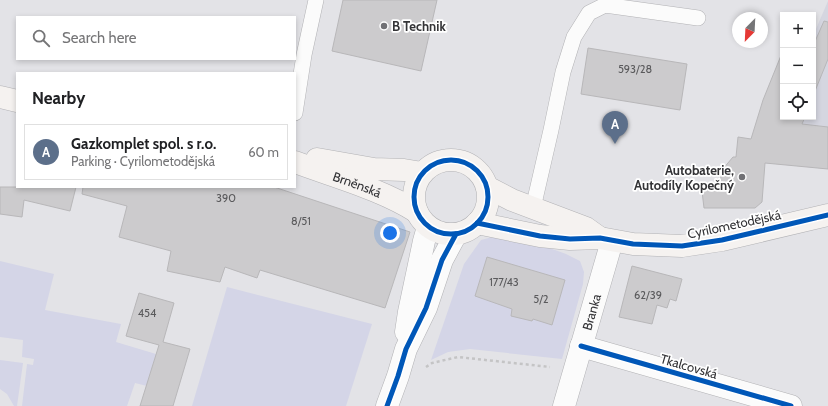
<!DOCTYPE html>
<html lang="en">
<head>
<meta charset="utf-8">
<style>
	:root { --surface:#fff; --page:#f6f6f6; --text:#202124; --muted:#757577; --line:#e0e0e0; --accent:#0f766e }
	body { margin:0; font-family:Cabin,sans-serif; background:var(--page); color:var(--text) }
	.controls { position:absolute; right:12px; top:12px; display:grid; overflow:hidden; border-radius:0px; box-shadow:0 2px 6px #0003 }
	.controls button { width:36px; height:36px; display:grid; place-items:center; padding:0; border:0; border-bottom:1px solid var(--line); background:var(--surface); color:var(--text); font:20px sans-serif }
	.compass { position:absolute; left:732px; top:12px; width:36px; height:36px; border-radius:50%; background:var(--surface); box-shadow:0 2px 6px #0003; rotate:204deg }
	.you { position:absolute; left:390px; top:233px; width:14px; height:14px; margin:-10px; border:3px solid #fff; border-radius:50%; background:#1a73e8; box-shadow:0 0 0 6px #1a73e833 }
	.badge { display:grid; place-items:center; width:26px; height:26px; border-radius:50%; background:var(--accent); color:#fff; font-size:13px; font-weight:700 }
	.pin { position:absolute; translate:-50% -33px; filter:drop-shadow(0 1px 2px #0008) }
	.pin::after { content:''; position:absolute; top:21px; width:14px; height:12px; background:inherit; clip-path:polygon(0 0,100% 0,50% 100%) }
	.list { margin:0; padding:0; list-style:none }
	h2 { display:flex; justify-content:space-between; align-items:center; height:52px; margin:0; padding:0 16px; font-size:17px }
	h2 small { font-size:13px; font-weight:400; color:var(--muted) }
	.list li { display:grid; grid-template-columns:26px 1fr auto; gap:12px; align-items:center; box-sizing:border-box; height:56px; margin:0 8px 8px; padding:0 8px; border:1px solid var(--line); border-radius:0px }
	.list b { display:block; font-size:15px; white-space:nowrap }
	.list p { margin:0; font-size:13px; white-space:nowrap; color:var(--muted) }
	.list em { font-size:13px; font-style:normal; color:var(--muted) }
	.icon { flex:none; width:22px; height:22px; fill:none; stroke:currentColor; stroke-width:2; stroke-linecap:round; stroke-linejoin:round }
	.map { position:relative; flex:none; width:828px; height:406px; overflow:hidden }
	.search { position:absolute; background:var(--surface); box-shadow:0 2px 6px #0003; left:16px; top:16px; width:280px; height:44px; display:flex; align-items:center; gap:10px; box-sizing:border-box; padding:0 14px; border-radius:0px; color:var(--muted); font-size:15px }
	.panel { position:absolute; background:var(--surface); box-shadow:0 2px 6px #0003; left:16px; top:72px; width:280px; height:116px; border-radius:0px }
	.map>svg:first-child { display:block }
	.built { fill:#d5d6e0 }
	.green { fill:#d4d5e7 }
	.building { fill:#cccbcd; stroke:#b8b7b9 }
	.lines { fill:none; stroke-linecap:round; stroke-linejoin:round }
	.lane-casing { stroke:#b2b2b5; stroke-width:16 }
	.street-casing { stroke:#b2b2b5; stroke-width:23 }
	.secondary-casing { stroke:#b2b2b5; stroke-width:23 }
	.path { stroke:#c4c4c5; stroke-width:2.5; stroke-dasharray:3 3; stroke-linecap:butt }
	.lane { stroke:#fbfbfb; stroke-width:15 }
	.street { stroke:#fbfbfb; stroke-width:22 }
	.secondary { stroke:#f5f2f0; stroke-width:22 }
	.cycleway-casing { stroke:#fff; stroke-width:8 }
	.cycleway { stroke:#0057b8; stroke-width:5 }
	.poi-dot { fill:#717175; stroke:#fff; stroke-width:1.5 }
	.labels { text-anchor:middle; stroke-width:3.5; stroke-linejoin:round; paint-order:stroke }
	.number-label { font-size:11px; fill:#5a5a5c }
	.poi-label { font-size:13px; font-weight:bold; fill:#343437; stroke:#fff; text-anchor:start }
	.street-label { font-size:13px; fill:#343437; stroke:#fff }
</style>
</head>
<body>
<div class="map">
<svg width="828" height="406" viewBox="0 0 828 406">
	<rect width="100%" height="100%" fill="#e3e3e7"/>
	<polygon class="built" points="828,1 828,169 765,163 783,114 783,117 813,117 813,36"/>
	<g class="green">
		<polygon points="496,236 522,238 566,254 580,261 584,272 583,284 562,359 470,349 448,352 431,360 464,264 481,240"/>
		<polygon points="0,261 54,274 45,310 121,324 116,342 156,354 147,386 135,383 127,406 22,406 27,364 33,365 34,359 22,357 23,340 0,337"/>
		<polygon points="227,287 372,324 346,406 192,406"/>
		<polygon points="0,360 23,363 17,406 14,406 7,394 0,389"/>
	</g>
	<g class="building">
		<polygon points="343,0 437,0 421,71 332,51"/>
		<polygon points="824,21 828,22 828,59 813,96 813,46"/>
		<polygon points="588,48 687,64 680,110 581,94"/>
		<polygon points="782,53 783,117 805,117 802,124 828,127 828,169 765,163 762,202 755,208 704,208 701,183 720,183 722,170 733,157 736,157 738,137 751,139 763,100"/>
		<polygon points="0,187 76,187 70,211 24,200 22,217 0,214"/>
		<polygon points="83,187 274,187 410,232 385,308 260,270 257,278 225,267 220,282 167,271 171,251 119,237 127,206 82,194"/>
		<polygon points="487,257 565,280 552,325 533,319 532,321 511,316 512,309 475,296"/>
		<polygon points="632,266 682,279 676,301 670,299 667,308 657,305 652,324 619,317"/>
		<polygon points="139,293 174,303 163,342 190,349 173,406 140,406 159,345 126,336"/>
	</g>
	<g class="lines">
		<g class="lane-casing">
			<g id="lane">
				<polyline points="295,113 304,55 316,0"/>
				<polyline points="533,208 551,130 563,72 574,37 589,13 605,5 698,18"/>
			</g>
		</g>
		<g class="street-casing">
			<g id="street">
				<polyline points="406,332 409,312 424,241 428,227"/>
				<polyline points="581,346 791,406"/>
				<polyline points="387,406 398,376 406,349 426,308 442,260 456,234"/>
				<path id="s1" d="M 564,406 L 612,241"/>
			</g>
		</g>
		<g class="secondary-casing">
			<g id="secondary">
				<polyline points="0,97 17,101"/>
				<polyline points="317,159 374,169 404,170 422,173"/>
				<circle cx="451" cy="197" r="37"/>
				<path id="s2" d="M 295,162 C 335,177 381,189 417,212"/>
				<polyline points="487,187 512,200 586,228 600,238"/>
				<polyline points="477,223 540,236 570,239 600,238 633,244 682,246 722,240 828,215"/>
			</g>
		</g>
		<polyline class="path" points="426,367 432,363 458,357 550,367"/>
		<use href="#lane" class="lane"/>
		<use href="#street" class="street"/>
		<use href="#secondary" class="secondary"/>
		<g class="cycleway-casing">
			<g id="cycleway">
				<circle cx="451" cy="197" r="37"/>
				<polyline points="477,223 540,236 570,239 600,238 633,244 682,246 722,240 828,215"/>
				<polyline points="581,346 791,406"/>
				<polyline points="387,406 398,376 406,349 426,308 442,260 456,234"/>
			</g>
		</g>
		<use href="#cycleway" class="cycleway"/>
	</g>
	<g class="poi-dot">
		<circle cx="384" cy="26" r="4"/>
		<circle cx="742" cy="177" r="4"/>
	</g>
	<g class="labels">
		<g class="number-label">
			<text x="635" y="73">593/28</text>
			<text x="226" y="202">390</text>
			<text x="301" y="225">8/51</text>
			<text x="504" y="286">177/43</text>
			<text x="648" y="299">62/39</text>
			<text x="541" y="303">5/2</text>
			<text x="147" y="317">454</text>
		</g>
		<g class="poi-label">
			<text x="392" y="31">B Technik</text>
			<text x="734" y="175" text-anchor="end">Autobaterie,<tspan x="734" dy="15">Autodíly Kopečný</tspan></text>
		</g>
		<g class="street-label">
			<text dy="5" stroke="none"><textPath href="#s2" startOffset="66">Brněnská</textPath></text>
			<text transform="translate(734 224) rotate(-12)" y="5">Cyrilometodějská</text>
			<text dy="5" stroke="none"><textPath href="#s1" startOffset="98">Branka</textPath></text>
			<text transform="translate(689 366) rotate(16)" y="5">Tkalcovská</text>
		</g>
	</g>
</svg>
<div class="controls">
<button>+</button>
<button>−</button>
<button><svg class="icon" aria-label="locate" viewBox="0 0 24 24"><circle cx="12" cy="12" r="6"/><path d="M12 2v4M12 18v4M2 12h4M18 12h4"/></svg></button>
</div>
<svg class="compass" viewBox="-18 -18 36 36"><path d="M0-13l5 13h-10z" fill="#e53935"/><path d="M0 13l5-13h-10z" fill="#757577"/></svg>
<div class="you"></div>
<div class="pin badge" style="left:615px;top:144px;background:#5c6f8a">A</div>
<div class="search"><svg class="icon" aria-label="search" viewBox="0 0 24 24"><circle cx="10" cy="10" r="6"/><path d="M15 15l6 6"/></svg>Search here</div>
<section class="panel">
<h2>Nearby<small></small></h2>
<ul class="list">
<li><span class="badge" style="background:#5c6f8a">A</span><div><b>Gazkomplet spol. s r.o.</b><p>Parking · Cyrilometodějská</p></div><em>60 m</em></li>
</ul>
</section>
</div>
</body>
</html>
